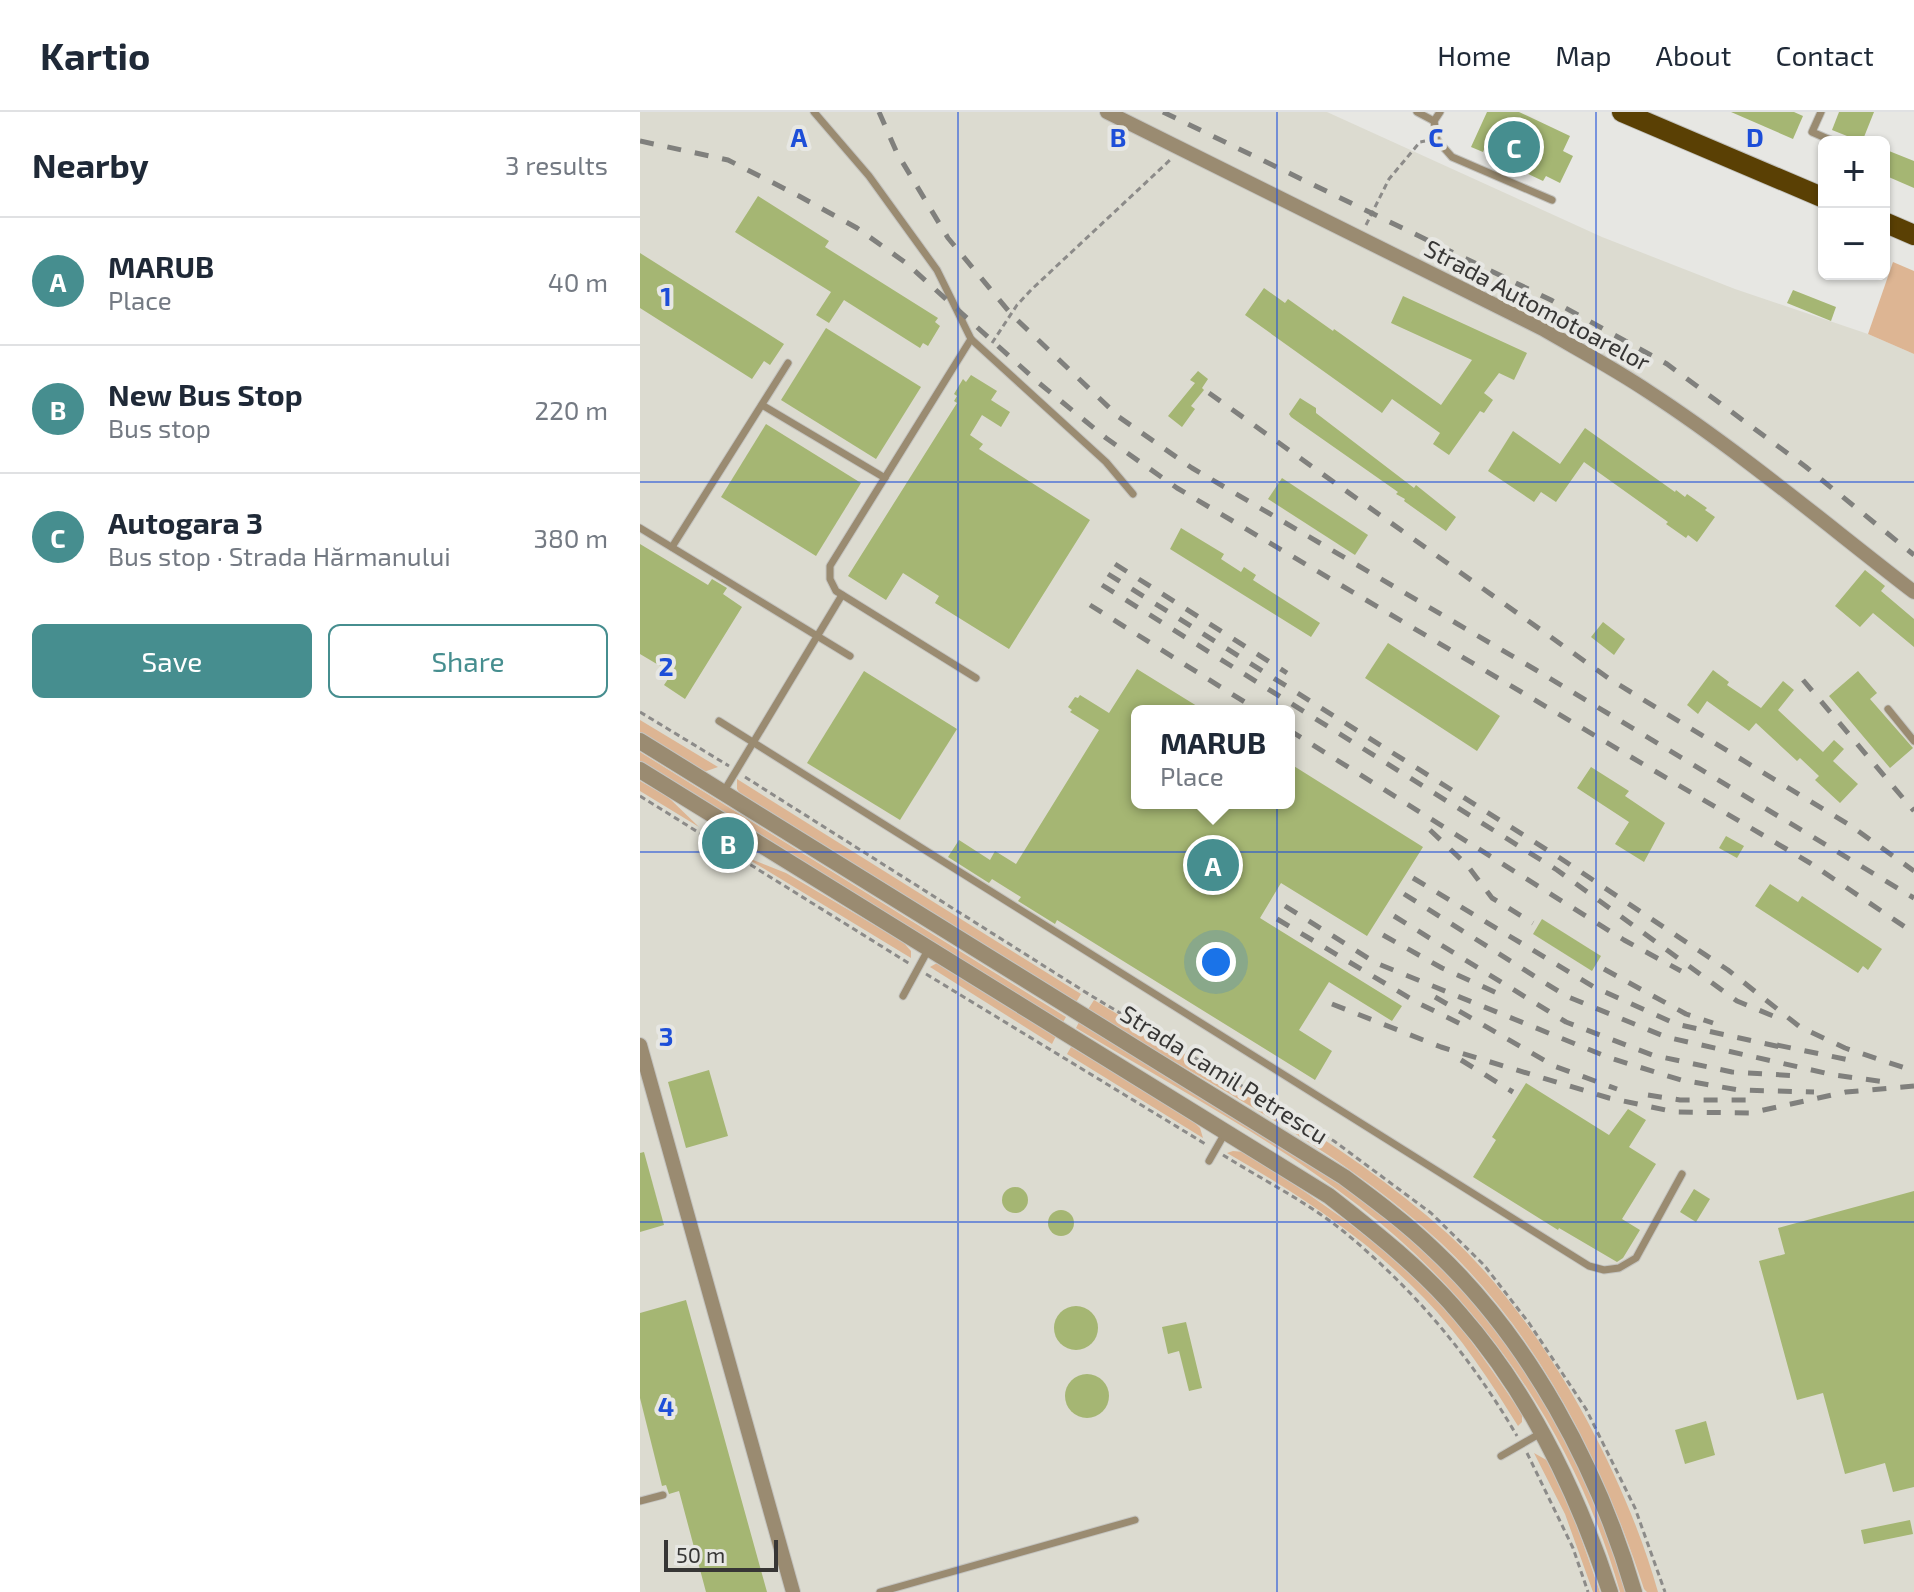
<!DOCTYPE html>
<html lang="en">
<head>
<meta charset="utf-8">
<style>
	:root { --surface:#fff; --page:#f2f2f3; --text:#1f2937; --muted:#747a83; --line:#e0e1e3; --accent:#468e8f }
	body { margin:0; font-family:"Exo 2",sans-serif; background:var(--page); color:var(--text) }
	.controls { position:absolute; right:24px; top:24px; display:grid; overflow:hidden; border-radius:12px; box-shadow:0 2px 6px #0004 }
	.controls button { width:72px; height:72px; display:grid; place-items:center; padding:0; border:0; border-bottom:2px solid var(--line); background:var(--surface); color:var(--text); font:40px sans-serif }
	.scale { position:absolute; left:24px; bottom:20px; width:114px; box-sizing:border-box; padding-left:8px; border:4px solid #373635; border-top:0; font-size:22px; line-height:28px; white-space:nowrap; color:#373635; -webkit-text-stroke:6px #e7e7e3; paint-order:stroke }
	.you { position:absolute; left:576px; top:850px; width:28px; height:28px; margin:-20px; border:6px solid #fff; border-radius:50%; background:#1a73e8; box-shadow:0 0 0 12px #1a73e833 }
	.badge { display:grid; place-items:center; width:52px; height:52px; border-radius:50%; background:var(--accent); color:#fff; font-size:26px; font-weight:700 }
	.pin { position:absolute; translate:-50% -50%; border:4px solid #fff; box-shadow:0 2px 8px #0006 }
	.popup { position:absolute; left:491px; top:593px; width:164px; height:104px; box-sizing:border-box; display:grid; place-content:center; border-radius:12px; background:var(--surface); filter:drop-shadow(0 2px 6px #0005); font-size:26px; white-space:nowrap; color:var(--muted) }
	.popup b { font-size:30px; color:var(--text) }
	.popup::after { content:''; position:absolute; left:50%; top:100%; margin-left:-16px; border:16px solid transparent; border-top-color:var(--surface) }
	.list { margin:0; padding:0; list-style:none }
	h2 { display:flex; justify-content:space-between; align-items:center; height:104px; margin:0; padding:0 32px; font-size:34px }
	h2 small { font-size:26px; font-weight:400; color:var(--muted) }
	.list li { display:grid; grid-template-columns:52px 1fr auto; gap:24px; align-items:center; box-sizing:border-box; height:128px; padding:0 32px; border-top:2px solid var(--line) }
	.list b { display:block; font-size:30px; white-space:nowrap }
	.list p { margin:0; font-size:26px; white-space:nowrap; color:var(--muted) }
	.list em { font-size:26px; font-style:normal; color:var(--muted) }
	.actions { display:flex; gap:16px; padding:24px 32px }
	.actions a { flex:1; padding:18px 0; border:2px solid var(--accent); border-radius:12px; text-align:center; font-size:28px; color:var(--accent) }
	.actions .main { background:var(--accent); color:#fff }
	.map { position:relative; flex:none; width:1274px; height:1480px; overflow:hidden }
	header { display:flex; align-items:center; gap:48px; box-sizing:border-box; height:112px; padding:0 40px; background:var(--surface); border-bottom:2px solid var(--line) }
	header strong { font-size:38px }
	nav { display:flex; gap:44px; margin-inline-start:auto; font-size:28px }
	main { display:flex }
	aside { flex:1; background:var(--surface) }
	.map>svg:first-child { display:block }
	.built { fill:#dcdbd0; fill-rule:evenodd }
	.green { fill:#ddb593 }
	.building { fill:#a5b673 }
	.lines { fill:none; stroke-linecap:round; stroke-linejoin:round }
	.service-casing { stroke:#c4c4c0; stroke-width:9 }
	.minor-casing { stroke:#c4c4c0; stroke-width:16 }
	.tertiary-casing { stroke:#c4c4c0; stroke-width:18 }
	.primary-casing { stroke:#c4c4c0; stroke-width:22 }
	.path { stroke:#8c8b89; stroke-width:3; stroke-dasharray:6 4; stroke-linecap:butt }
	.service { stroke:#9a8b71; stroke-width:7 }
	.minor { stroke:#9a8b71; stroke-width:14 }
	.tertiary { stroke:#9a8b71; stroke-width:16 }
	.primary { stroke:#5a4004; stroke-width:20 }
	.rail { stroke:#80807d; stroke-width:5; stroke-dasharray:14 14; stroke-linecap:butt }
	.grid { fill:none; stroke:#1d4ed8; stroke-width:2; stroke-opacity:0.55 }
	.labels { text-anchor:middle; stroke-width:8; stroke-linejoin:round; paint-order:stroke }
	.street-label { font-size:24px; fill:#373635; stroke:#e7e7e3 }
	.grid-label { font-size:26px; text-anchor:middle; font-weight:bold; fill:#1d4ed8; stroke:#e7e7e3; stroke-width:8; stroke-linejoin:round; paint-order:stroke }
</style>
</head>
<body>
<header>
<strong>Kartio</strong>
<nav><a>Home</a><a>Map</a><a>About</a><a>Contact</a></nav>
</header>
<main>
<aside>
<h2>Nearby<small>3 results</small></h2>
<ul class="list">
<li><span class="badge">A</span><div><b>MARUB</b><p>Place</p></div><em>40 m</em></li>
<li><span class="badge">B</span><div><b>New Bus Stop</b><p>Bus stop</p></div><em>220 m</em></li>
<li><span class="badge">C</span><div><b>Autogara 3</b><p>Bus stop · Strada Hărmanului</p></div><em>380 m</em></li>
</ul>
<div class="actions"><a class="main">Save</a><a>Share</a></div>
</aside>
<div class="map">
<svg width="1274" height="1480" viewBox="0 0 1274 1480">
	<rect width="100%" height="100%" fill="#e7e7e3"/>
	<path class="built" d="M 0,0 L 687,0 L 962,125 L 1095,177 L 1228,222 L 1274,242 L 1274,1480 L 0,1480 ZM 497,599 L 649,599 L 649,691 L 497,691 Z"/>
	<g class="green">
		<polygon points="1253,150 1274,159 1274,242 1228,222"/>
		<polygon points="0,608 78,655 61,661 0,624"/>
		<polygon points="0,640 426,905 422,912 0,649"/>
		<polygon points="97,667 441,882 435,892 102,685 97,677"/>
		<polygon points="0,669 28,685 59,715 0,679"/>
		<polygon points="103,744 146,761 263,830 271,839 271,846"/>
		<polygon points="297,851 416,924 412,932 290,855"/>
		<path d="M 454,888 C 574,961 703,1028 808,1122 C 902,1208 984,1359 1018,1480 L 1007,1480 L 1004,1477 C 963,1351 899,1223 801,1131 C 702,1038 564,969 447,899 Z"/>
		<path d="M 439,910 C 544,974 662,1037 756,1114 C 870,1207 946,1341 987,1480 L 980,1480 C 937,1328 844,1190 719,1094 C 631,1026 531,973 436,916 Z"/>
		<polygon points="431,935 549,1005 560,1016 563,1026 427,942"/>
		<path d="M 593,1039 L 604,1040 C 670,1082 734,1124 789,1180 C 825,1216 853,1260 882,1302 L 882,1310 L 878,1314 C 850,1269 821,1224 784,1186 C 726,1126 658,1082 587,1041 Z"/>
		<polygon points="894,1341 910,1350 933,1403 960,1480 953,1480 925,1402"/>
	</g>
	<g class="building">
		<polygon points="847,0 879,0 930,24 923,39 933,44 920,71 906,64 903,69 880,58 882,54 845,35 843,40 831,35"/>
		<polygon points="1091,0 1154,0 1163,4 1153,27"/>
		<polygon points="1199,0 1234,0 1222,30 1192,18"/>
		<polygon points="1244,37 1274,49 1274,76 1244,63"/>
		<polygon points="118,84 189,129 185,135 298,206 295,210 300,214 288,234 283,231 280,236 204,188 189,211 176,203 191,180 95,120"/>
		<polygon points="0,141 144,232 130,253 124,249 112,267 0,196"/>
		<polygon points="624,176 645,191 648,187 693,219 694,217 801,293 832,248 751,211 763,184 887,241 874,268 859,261 844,281 853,288 844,301 840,299 809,343 793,332 800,321 752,287 742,301 605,203"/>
		<polygon points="1153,178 1196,195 1191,209 1147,191"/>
		<polygon points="186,216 281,275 236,347 141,288"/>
		<polygon points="558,259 568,267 562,276 564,278 551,294 555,297 542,315 528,304 555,271 550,268"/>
		<polygon points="331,263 357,279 351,288 370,300 361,315 342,303 330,323 343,332 339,337 450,408 369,537 295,491 299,484 263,461 246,488 208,464 317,291 314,289 317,284 314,282 323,267 326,270"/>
		<polygon points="660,286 676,296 676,301 774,376 776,373 816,405 806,419 764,389 765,387 756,382 758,380 651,305 649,302"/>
		<polygon points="126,312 221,371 176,444 81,385"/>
		<polygon points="945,316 1035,380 1036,378 1045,385 1047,382 1067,396 1065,398 1075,405 1057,430 1048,423 1046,426 1026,412 1028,410 944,350 916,390 901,380 894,390 848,359 873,319 920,352"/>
		<polygon points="642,366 728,423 715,443 628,387"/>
		<polygon points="541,416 584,442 581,447 601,460 604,455 616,463 613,468 680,511 671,525 530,437"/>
		<polygon points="0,432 68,473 72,467 87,476 83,482 102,495 45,587 24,573 32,561 0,542"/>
		<polygon points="1225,458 1245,474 1241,479 1274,507 1274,535 1233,501 1220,515 1195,494"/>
		<polygon points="963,510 985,527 974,543 951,525"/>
		<polygon points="748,531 860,604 837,639 725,566"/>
		<polygon points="497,557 565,599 497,599 497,691 649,691 649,651 783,735 727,824 641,771 620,806 762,894 752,909 689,870 659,918 692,939 675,968 417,808 415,812 378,789 381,785 352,767 349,771 308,745 319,728 350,748 355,739 376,752 459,618 430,600 432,598 428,595 435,585 438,586 440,583 469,601"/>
		<polygon points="1073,558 1089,570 1087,573 1121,596 1143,569 1154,578 1138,598 1183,640 1194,628 1204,637 1193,649 1218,672 1200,691 1175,668 1179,664 1160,646 1157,649 1116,611 1109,619 1067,589 1058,602 1047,593"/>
		<polygon points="224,559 317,617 260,708 167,651"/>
		<polygon points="1218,559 1237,581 1230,587 1273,636 1250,656 1189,584"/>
		<polygon points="951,655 989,679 985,684 1025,711 1004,750 975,732 989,710 937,676"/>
		<polygon points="1086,724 1104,734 1097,746 1079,736"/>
		<polygon points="1130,772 1158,790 1162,784 1242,837 1228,858 1223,854 1218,861 1115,794"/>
		<polygon points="902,807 961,844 952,859 893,822"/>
		<polygon points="69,958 88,1024 46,1036 28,970"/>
		<polygon points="886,971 969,1023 988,997 1006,1008 989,1035 1016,1052 982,1107 1000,1118 983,1146 977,1150 919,1116 918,1118 833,1065 856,1028 852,1025"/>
		<polygon points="4,1040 24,1113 0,1120 0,1041"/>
		<circle cx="375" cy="1088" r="13"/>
		<polygon points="1054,1077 1070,1087 1056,1110 1040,1100"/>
		<polygon points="1274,1079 1274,1375 1253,1380 1245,1351 1205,1362 1183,1281 1157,1288 1119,1149 1145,1142 1138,1116"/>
		<circle cx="421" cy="1111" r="13"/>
		<polygon points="46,1188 127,1480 66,1480 39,1379 29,1382 26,1373 22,1374 0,1286 0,1201"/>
		<circle cx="436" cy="1216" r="22"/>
		<polygon points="546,1210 562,1276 549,1279 539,1239 528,1242 522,1215"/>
		<circle cx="447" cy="1284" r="22"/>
		<polygon points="1066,1309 1075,1343 1045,1352 1035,1318"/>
		<polygon points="1270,1408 1273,1422 1224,1432 1221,1418"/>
	</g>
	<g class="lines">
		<g class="service-casing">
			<g id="service">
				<polyline points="174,0 229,64 297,158 331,227 466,350 493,382"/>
				<polyline points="777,0 794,9 800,0"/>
				<polyline points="1181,0 1172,20 1195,30"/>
				<polyline points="794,9 797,28 812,45 912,88"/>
				<polyline points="331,227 190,454 190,467 196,479 336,566"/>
				<polyline points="122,293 245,366"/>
				<polyline points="0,416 210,544"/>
				<polyline points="32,435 148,251"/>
				<polyline points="1248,597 1274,629"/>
				<polyline points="79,609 949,1154 964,1158 979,1156 996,1146 1042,1062"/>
				<polyline points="84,679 202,483"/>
				<polyline points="263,884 288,838"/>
				<polyline points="569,1049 585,1021"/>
				<polyline points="861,1344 901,1321"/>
				<polyline points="0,1389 23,1383"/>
				<polyline points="240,1480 495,1408"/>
			</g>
		</g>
		<g class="minor-casing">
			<g id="minor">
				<path d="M 467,0 L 903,217 C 939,238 975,257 1009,280 C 1101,340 1187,413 1274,480"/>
				<polyline points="0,933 153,1480"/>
			</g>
		</g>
		<g class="tertiary-casing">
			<g id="tertiary">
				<path d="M 0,629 L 704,1065 C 735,1088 766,1111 794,1138 C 889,1227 958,1356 994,1480"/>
				<path d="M 0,658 L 689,1084 C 735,1120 782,1157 820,1202 C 890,1282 937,1380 970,1480"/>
			</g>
		</g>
		<g class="primary-casing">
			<g id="primary">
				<polyline points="982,0 1184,86"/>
				<polyline points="1244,110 1274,123"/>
			</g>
		</g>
		<g class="path">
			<polyline points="726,113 749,67 780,30 785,29"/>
			<polyline points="352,231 377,193 391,178 530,48"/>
			<polyline points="0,600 89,654"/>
			<polyline points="105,665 450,883 694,1029 791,1101 844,1153 889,1211 946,1297 995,1396 1025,1480"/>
			<polyline points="0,684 270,852"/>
			<polyline points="286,862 567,1033"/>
			<path d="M 583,1043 C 623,1068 667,1090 703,1119 C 774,1177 831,1245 877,1324"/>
			<polyline points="887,1341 933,1436 948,1480"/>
		</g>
		<use href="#service" class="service"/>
		<use href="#minor" class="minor"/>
		<use href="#tertiary" class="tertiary"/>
		<use href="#primary" class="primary"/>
		<g class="rail">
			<polyline points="239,0 257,41 308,126 371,202 479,305 552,356 896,558 1274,786"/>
			<polyline points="523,0 911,188 1027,252 1166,355 1274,443"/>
			<polyline points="0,29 88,48 159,84 217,116 266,151 399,271 466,326 537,376 1170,751 1274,821"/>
			<polyline points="569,281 971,568 1211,714 1274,759"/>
			<polyline points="475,452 647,561"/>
			<polyline points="468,462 920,746 1088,858 1160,915 1205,936 1274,959"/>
			<polyline points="462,473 917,758 1097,889 1138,906"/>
			<polyline points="450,493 619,599"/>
			<polyline points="1163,568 1274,699"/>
			<polyline points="649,618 984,828 1041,859"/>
			<polyline points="790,718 827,753 852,786 893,811"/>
			<polyline points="773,766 954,875 1036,912 1145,936"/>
			<polyline points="764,782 926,884 1026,925 1194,963 1246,970"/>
			<polyline points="645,794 736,851 970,946 1041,968 1099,978 1174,980"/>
			<polyline points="754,804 926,910 1012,943 1092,960 1160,964"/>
			<polyline points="637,807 778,891 827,915"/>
			<polyline points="743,823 802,856 857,881"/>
			<polyline points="964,857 1046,902 1073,911"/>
			<polyline points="795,885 914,954 977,977"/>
			<polyline points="692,892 801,935 969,986 1035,1000 1110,1001 1206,980 1274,974"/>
			<polyline points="1137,933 1219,950"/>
			<polyline points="821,948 873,980"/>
			<polyline points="1008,983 1040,988 1112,988"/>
		</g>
	</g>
	<path class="grid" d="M 318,0 L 318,1480M 637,0 L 637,1480M 956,0 L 956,1480M 0,370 L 1274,370M 0,740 L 1274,740M 0,1110 L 1274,1110"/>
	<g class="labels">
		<g class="street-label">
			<text transform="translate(897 194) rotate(28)" y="8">Strada Automotoarelor</text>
			<text transform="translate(584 963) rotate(32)" y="8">Strada Camil Petrescu</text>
		</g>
	</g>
	<g class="grid-label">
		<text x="159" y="35">A</text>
		<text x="478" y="35">B</text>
		<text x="796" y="35">C</text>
		<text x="1115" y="35">D</text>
		<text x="26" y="194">1</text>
		<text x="26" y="564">2</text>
		<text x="26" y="934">3</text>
		<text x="26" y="1304">4</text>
	</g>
</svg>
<div class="controls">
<button>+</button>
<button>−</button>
</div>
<div class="scale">50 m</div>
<div class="you"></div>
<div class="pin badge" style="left:573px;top:753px">A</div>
<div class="popup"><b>MARUB</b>Place</div>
<div class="pin badge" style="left:88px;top:731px">B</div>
<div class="pin badge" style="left:874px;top:35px">C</div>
</div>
</main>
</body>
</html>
